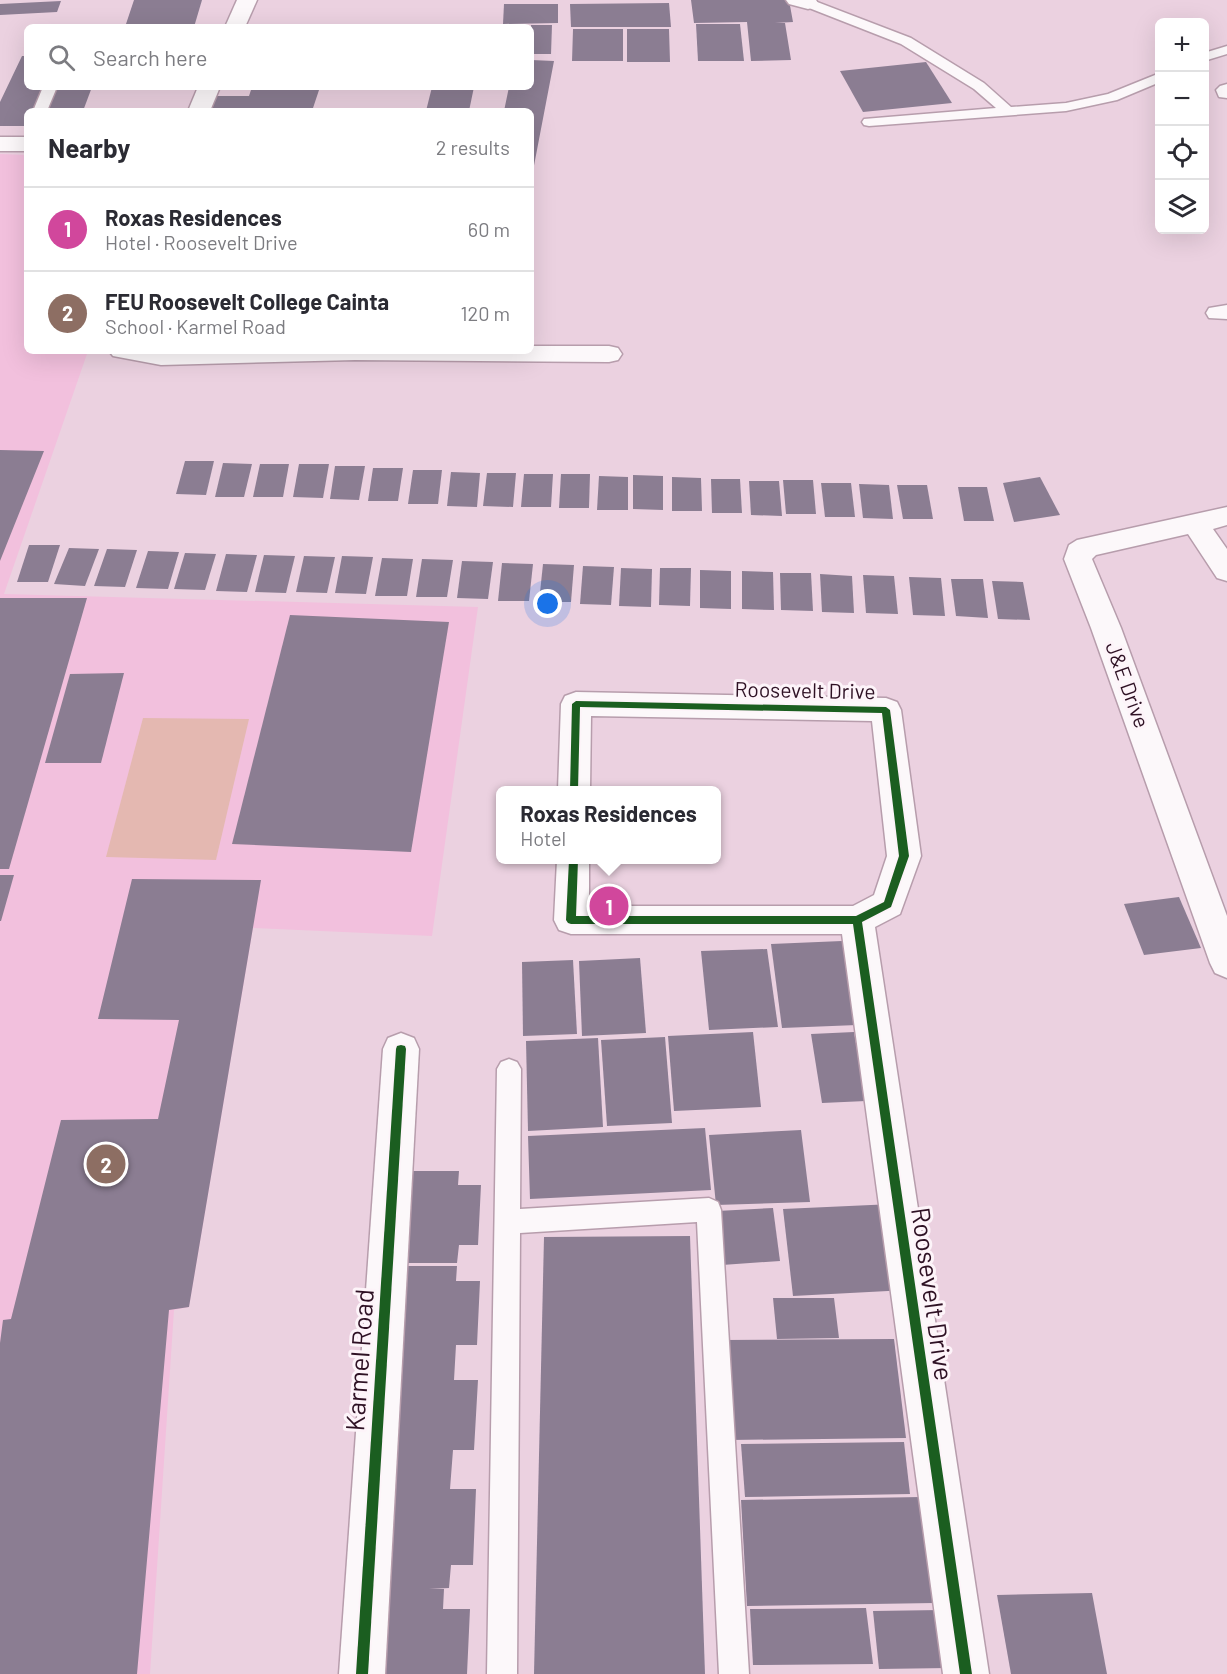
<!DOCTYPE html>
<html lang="en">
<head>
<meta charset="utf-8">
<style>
	:root { --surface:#fff; --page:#f7f7f7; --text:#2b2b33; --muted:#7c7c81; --line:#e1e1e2; --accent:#705466 }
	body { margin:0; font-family:Barlow,sans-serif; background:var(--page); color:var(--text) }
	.controls { position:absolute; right:18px; top:18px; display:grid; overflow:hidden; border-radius:9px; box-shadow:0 6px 24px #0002 }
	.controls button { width:54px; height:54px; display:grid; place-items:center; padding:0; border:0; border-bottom:2px solid var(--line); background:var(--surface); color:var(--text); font:30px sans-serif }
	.you { position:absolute; left:548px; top:604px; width:21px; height:21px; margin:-15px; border:4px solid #fff; border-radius:50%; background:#1a73e8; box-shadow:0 0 0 9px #1a73e833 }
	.badge { display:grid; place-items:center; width:39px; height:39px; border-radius:50%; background:var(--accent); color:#fff; font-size:20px; font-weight:700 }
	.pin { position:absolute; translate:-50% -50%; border:3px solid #fff; box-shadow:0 2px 6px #0006 }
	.popup { position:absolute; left:496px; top:786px; width:225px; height:78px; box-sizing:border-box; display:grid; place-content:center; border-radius:9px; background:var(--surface); filter:drop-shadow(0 2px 4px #0005); font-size:20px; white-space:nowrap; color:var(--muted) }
	.popup b { font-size:22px; color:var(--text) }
	.popup::after { content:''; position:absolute; left:50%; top:100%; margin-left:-12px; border:12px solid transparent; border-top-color:var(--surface) }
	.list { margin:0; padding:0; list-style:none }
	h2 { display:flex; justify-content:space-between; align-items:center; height:78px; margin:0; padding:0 24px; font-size:26px }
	h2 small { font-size:20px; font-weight:400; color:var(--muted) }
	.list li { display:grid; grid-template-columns:39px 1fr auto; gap:18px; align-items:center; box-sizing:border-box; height:84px; padding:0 24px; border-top:2px solid var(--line) }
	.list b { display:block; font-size:22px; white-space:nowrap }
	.list p { margin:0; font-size:20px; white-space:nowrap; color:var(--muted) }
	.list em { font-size:20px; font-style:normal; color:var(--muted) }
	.icon { flex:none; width:33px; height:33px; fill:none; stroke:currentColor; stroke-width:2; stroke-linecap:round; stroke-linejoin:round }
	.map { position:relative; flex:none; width:1227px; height:1674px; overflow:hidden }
	.search { position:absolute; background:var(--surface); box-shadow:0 6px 24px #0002; left:24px; top:24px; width:510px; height:66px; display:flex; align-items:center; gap:15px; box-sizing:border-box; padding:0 21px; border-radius:9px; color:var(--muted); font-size:22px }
	.panel { position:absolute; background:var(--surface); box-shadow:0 6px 24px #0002; left:24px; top:108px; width:510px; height:246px; border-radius:9px }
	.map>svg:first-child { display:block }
	.built { fill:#f2c0dd }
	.green { fill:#e4b8b1 }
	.building { fill:#8b7d92 }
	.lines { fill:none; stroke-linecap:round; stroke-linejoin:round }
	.lane-casing { stroke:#b79dac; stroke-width:3 }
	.street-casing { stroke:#b79dac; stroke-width:3 }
	.lane { fill:#fcf8fa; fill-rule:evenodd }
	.street { fill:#fcf8fa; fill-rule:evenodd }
	.cycleway-casing { stroke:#fdf4f9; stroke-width:4 }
	.cycleway { fill:#1b5e20; fill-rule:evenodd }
	.labels { text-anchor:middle; stroke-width:6; stroke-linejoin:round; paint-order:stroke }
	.street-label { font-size:21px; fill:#2e1124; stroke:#fdf4f9 }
	.near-street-label { font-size:26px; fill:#2e1124; stroke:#fdf4f9 }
</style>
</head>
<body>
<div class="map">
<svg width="1227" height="1674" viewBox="0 0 1227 1674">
	<rect width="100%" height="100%" fill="#ebd1e0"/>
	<polygon class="built" points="0,154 27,155 27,351 88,351 4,594 478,607 432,936 253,928 189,1307 174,1310 150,1674 0,1674"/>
	<polygon class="green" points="143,718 249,719 216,860 106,857"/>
	<g class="building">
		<polygon points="134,0 202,0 194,27 125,27"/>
		<polygon points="691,0 789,0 793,22 775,23 785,23 791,60 751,61 747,22 694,23"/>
		<polygon points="61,1 57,12 0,15 0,4"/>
		<polygon points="669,3 671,27 571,27 570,4"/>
		<polygon points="504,4 558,4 558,23 503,24"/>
		<polygon points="696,24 740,24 744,61 698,61"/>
		<polygon points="531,25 552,25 551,54 531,54"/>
		<polygon points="573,29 623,29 623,61 572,61"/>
		<polygon points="627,29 669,29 670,62 627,62"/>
		<polygon points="22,56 27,56 27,87 45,87 34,111 27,111 27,126 0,126 0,102"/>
		<polygon points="531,60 554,61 532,176 531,111 504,111 509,87 531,87"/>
		<polygon points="926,62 952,103 863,112 840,71"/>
		<polygon points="53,87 92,87 83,111 43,111"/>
		<polygon points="252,87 320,87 312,111 208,111 213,96 249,96"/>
		<polygon points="432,87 474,87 469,111 426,111"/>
		<polygon points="0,450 44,451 0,561"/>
		<polygon points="185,461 214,461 206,495 176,494"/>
		<polygon points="223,463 252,464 244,497 215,497"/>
		<polygon points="260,464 289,464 283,497 253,497"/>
		<polygon points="299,464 329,464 323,498 293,497"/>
		<polygon points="335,466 365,466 359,500 330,499"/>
		<polygon points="373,468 403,468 398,501 368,501"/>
		<polygon points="413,470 442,470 438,504 408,504"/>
		<polygon points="451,472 480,473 477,507 447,506"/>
		<polygon points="487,473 516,473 513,507 483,506"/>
		<polygon points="524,474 553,474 551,507 521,507"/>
		<polygon points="561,474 590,474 589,508 559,508"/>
		<polygon points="633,475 663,476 663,510 633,509"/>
		<polygon points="599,476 628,477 628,510 597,510"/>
		<polygon points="672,477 701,478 702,511 672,511"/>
		<polygon points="1040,477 1060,515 1014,522 1003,483"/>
		<polygon points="711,479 740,479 742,513 712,513"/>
		<polygon points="783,480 813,480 816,514 786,514"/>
		<polygon points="749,481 779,481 782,516 751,515"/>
		<polygon points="821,483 851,483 855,517 825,517"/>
		<polygon points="859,484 889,485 893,519 863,518"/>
		<polygon points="897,485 927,485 933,519 903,519"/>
		<polygon points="958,487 987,487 994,521 964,521"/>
		<polygon points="29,545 60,545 48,582 17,582"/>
		<polygon points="69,548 99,549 85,586 54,584"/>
		<polygon points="107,549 137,550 125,587 94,586"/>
		<polygon points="148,551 179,552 168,589 136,588"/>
		<polygon points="185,553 216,554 205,590 174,589"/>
		<polygon points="226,554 257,555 247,592 216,591"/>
		<polygon points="264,555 295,556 286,593 255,592"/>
		<polygon points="304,556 335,557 327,593 296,592"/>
		<polygon points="342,556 373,557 366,594 335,593"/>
		<polygon points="382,558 413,559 407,596 375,596"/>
		<polygon points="422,559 453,560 447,597 416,597"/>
		<polygon points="462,561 493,562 488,599 457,598"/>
		<polygon points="502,563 533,564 529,601 498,601"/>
		<polygon points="543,564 574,565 571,602 539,602"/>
		<polygon points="583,566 614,567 611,605 580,604"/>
		<polygon points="621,568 652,569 651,607 619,606"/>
		<polygon points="660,568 691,568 690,606 659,605"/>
		<polygon points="700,570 731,571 731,609 700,608"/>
		<polygon points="742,571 773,572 774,610 742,609"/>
		<polygon points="780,573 811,573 813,611 781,610"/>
		<polygon points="820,574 852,576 854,613 822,612"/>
		<polygon points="863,575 894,576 898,614 866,613"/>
		<polygon points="909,577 941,578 945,616 913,615"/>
		<polygon points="951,579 983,579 988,618 956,616"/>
		<polygon points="992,581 1023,582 1030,620 998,619"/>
		<polygon points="0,598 87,598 9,869 0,869"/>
		<polygon points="290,615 449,622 411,852 232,844"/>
		<polygon points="124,673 101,763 45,763 70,674"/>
		<polygon points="0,875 14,875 1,921 0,921"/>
		<polygon points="132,879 261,880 189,1307 169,1310 137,1674 0,1674 0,1343 3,1320 11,1319 61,1120 158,1119 179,1020 98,1019"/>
		<polygon points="1179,897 1201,948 1144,955 1124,904"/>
		<polygon points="842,941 857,1025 782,1028 771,944"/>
		<polygon points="767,949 778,1027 709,1030 701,951"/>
		<polygon points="640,958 646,1033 582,1036 579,961"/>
		<polygon points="573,960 577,1034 523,1036 522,962"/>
		<polygon points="753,1032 761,1107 674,1111 668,1036"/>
		<polygon points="854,1032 866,1101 822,1103 811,1034"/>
		<polygon points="665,1037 672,1123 607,1126 601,1040"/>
		<polygon points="598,1038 603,1127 528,1131 526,1041"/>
		<polygon points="705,1128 711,1190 530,1199 528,1136"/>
		<polygon points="801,1130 810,1202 716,1205 709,1135"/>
		<polygon points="410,1171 459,1171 458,1185 481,1185 478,1245 459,1245 457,1263 402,1263"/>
		<polygon points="893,1204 907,1290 793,1296 783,1209"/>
		<polygon points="773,1208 780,1261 722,1265 717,1211"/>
		<polygon points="690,1236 705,1674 534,1674 544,1237"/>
		<polygon points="406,1266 457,1266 456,1281 480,1281 477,1345 456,1345 454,1380 478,1380 474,1450 453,1450 450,1489 476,1489 473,1565 451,1565 449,1588 429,1589 444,1589 443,1609 470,1609 467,1674 380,1674 396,1471 389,1471"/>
		<polygon points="773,1298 834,1298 839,1338 777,1339"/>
		<polygon points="894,1339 906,1438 730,1440 724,1340"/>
		<polygon points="904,1442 910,1494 745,1497 741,1444"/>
		<polygon points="921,1497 934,1603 747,1606 741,1500"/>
		<polygon points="1092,1593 1107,1674 1011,1674 997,1595"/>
		<polygon points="866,1608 873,1664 753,1665 750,1609"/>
		<polygon points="941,1610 948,1668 879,1669 873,1611"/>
	</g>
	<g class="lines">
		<g class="lane-casing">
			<g id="lane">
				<polygon points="804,0 812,0 911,38 984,83 1011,107 1066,103 1108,94 1160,73 1160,82 1117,100 1066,111 869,126 864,125 862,122 864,119 996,108 974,89 901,44 804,6 802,3"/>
				<polygon points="1227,46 1227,54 1204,61 1204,53"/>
				<polygon points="43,87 57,87 47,111 33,111"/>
				<polygon points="509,1059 517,1062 521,1069 520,1209 709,1198 718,1202 721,1210 749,1674 719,1674 697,1222 520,1233 517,1674 487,1674 497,1069 501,1062"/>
			</g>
		</g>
		<g class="street-casing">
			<g id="street">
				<polygon points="237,0 257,0 245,27 225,27"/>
				<polygon points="786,0 816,0 818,3 815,7 808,9 789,4"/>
				<polygon points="1227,84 1227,98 1219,97 1216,90 1220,86"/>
				<polygon points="198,87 220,87 210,111 188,111"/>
				<rect x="0" y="137" width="27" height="14"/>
				<polygon points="1227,305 1227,319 1209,318 1206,313 1209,308"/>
				<polygon points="531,346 609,346 618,348 622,354 618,360 609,362 355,360 161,365 113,356 109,351 531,351"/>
				<polygon points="1227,507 1227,525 1213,529 1227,549 1227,581 1217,578 1188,534 1096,555 1092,559 1121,628 1227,916 1227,978 1215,973 1210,963 1091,628 1064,559 1069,545 1077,540"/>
				<polygon points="576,692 886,698 897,702 901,710 921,856 900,914 875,927 989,1674 943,1674 842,934 571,934 559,930 554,920 557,860 589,860 589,906 853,906 874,895 887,856 872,721 591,716 590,790 558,790 561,704 565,696"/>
				<polygon points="401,1033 414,1038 419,1049 385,1674 339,1674 383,1049 388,1038"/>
			</g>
		</g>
		<use href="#lane" class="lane"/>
		<use href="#street" class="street"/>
		<g class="cycleway-casing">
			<g id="cycleway">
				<polygon points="576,701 886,707 890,710 909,856 891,907 862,922 972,1674 960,1674 853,924 571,924 568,923 566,920 569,860 578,860 576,916 856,916 884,902 899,856 882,713 580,707 578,790 570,790 572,704"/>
				<polygon points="401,1045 405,1046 406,1049 368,1674 356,1674 396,1049 397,1046"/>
			</g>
		</g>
		<use href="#cycleway" class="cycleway"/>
	</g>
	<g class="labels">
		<g class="street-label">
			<text transform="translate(1127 685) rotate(70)" y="7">J&amp;E Drive</text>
			<text transform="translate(805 691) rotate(1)" y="7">Roosevelt Drive</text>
		</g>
		<g class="near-street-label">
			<text transform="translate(932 1294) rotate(82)" y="9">Roosevelt Drive</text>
			<text transform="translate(360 1360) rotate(-86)" y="9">Karmel Road</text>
		</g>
	</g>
</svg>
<div class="controls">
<button>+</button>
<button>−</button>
<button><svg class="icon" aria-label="locate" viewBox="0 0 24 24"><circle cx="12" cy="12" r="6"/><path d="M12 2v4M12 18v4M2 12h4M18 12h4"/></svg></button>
<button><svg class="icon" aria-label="layers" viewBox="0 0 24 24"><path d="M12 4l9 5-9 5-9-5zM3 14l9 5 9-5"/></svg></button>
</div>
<div class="you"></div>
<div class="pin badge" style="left:609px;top:906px;background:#d1479c">1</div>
<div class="popup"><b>Roxas Residences</b>Hotel</div>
<div class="pin badge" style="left:106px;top:1164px;background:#8d6e63">2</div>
<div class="search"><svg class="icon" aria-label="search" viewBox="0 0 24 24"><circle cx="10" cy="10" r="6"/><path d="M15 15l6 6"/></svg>Search here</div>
<section class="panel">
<h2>Nearby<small>2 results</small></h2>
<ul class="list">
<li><span class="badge" style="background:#d1479c">1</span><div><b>Roxas Residences</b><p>Hotel · Roosevelt Drive</p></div><em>60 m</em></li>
<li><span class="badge" style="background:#8d6e63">2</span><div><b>FEU Roosevelt College Cainta</b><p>School · Karmel Road</p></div><em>120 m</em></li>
</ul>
</section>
</div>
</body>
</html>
